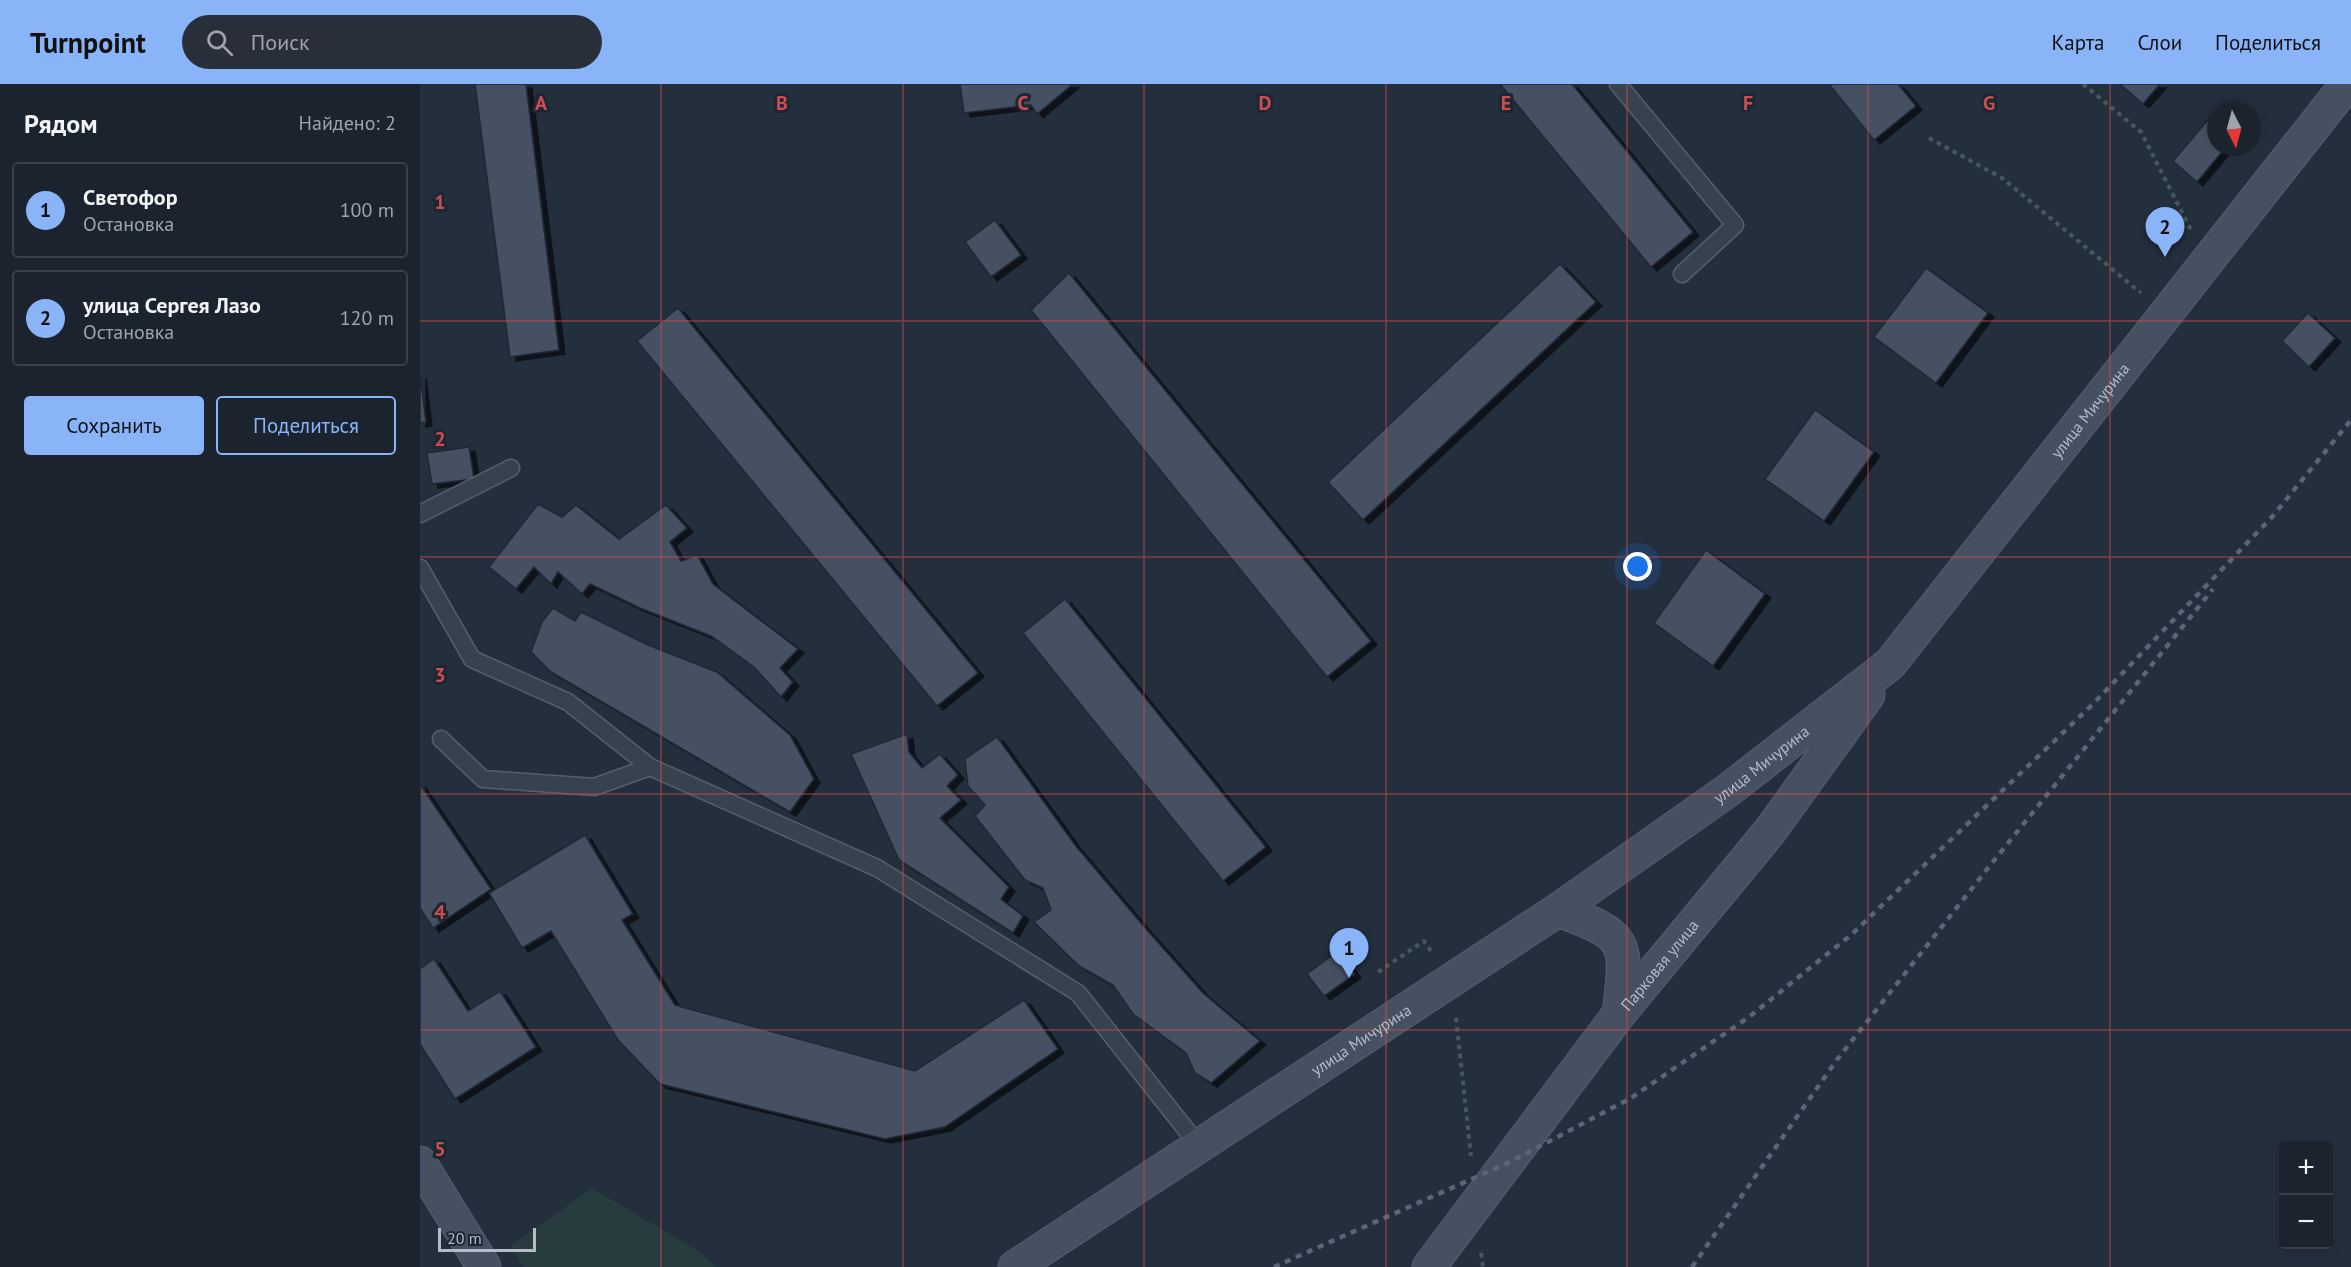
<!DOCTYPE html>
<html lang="ru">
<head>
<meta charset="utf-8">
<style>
	:root { --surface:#1b232e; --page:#282f3a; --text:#f1f3f6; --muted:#a0a4aa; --line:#39404a; --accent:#8ab4f8 }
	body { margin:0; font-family:"PT Sans",sans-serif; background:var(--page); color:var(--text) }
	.controls { position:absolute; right:18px; bottom:18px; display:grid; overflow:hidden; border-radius:6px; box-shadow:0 3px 9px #0003 }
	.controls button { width:54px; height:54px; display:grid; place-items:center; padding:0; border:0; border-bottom:2px solid var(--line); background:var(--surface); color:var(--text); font:30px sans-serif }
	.compass { position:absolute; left:1787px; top:18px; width:54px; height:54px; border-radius:50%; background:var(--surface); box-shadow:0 3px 9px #0003; rotate:174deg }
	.scale { position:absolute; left:18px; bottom:15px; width:98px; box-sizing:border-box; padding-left:6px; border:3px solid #b4bcc9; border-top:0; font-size:16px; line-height:21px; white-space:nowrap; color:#b4bcc9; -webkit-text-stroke:4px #1d2633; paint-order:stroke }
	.you { position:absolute; left:1218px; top:483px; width:21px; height:21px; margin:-15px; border:4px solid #fff; border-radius:50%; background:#1a73e8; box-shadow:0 0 0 9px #1a73e833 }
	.badge { display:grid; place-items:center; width:39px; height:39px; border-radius:50%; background:var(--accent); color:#111; font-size:20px; font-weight:700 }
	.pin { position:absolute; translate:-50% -50px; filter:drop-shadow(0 2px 3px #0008) }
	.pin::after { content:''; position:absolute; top:32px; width:21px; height:18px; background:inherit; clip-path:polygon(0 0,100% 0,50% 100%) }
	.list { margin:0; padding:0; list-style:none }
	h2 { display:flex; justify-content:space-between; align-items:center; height:78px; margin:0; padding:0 24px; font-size:26px }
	h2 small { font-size:20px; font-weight:400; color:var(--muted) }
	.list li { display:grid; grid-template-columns:39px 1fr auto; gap:18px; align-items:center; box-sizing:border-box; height:96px; margin:0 12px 12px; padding:0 12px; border:2px solid var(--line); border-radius:6px }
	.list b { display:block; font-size:22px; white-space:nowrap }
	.list p { margin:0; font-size:20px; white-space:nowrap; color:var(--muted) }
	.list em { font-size:20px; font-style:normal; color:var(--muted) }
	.actions { display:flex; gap:12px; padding:18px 24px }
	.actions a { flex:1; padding:14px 0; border:2px solid var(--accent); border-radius:6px; text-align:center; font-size:21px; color:var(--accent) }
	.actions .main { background:var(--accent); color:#111 }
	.icon { flex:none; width:33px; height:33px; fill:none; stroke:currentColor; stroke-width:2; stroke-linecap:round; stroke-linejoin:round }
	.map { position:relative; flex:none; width:1931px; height:1183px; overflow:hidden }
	header { display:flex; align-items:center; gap:36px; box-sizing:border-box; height:84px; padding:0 30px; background:var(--accent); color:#111 }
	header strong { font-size:28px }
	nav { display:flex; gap:33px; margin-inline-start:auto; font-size:21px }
	.search { width:420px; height:54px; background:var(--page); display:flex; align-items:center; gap:15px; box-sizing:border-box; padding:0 21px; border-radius:33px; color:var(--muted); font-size:22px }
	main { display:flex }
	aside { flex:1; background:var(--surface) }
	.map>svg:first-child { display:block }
	.green { fill:#263c3f }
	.building { fill:#455162; stroke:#1f2835; stroke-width:1.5; filter:url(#shadow) }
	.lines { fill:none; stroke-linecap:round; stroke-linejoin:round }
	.lane-casing { stroke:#565f6c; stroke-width:19 }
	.secondary-casing { stroke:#565f6c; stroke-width:35 }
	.path { stroke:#44595c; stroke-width:4; stroke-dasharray:4.5 4.5; stroke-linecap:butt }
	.lane { stroke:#38414e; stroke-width:16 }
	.secondary { stroke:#465061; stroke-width:33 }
	.rail { stroke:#5a6575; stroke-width:4.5; stroke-dasharray:6 6; stroke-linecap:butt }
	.grid { fill:none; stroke:#ce4d50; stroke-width:1.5; stroke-opacity:0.55 }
	.labels { text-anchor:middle; stroke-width:6; stroke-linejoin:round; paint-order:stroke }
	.street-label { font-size:16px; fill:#b4bcc9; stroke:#1d2633 }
	.grid-label { font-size:20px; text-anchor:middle; font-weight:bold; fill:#ce4d50; stroke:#1d2633; stroke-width:6; stroke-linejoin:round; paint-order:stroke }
</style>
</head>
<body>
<header>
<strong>Turnpoint</strong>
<div class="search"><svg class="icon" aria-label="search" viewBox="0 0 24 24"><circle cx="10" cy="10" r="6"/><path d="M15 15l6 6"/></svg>Поиск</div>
<nav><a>Карта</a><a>Слои</a><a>Поделиться</a></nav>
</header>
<main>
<aside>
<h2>Рядом<small>Найдено: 2</small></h2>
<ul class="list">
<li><span class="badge">1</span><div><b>Светофор</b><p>Остановка</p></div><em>100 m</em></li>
<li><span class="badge">2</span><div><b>улица Сергея Лазо</b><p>Остановка</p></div><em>120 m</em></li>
</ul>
<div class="actions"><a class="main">Сохранить</a><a>Поделиться</a></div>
</aside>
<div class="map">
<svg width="1931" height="1183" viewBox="0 0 1931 1183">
	<defs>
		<filter id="shadow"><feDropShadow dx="6" dy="4" stdDeviation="0" flood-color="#0009"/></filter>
	</defs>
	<rect width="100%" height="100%" fill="#242f3e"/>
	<polygon class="green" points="172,1104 281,1169 296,1183 104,1183 91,1162"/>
	<g class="building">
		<polygon points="55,0 106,0 139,266 90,273"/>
		<polygon points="540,0 653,0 617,30 611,21 544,29"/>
		<polygon points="1080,0 1152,0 1273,148 1231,183"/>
		<polygon points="1409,0 1478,0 1496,22 1454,56"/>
		<polygon points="1700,0 1740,0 1723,20"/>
		<polygon points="1794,29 1796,31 1796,63 1806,63 1777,98 1753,77"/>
		<polygon points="575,136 601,171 571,193 545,158"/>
		<polygon points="1140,180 1176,218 943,436 908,398"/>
		<polygon points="1506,184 1568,229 1516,299 1454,253"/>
		<polygon points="649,189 951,557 907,593 611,226"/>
		<polygon points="258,224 558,589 517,622 217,257"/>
		<polygon points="1888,229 1915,254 1889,283 1862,257"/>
		<polygon points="0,290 6,338 0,339"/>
		<polygon points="1395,326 1454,368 1404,437 1345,395"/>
		<polygon points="49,363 54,395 12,400 7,369"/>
		<polygon points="118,420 142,433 156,421 199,455 246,421 267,444 250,458 261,477 277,471 293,500 378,565 360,584 373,598 361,613 334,583 291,552 220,524 170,500 162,510 138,488 131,500 114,483 96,505 69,483"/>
		<polygon points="1286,466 1345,510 1293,582 1234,539"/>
		<polygon points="645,515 846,763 803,797 603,549"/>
		<polygon points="133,524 155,537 161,528 228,561 297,588 370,651 394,695 370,728 131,588 111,568 122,538"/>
		<polygon points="487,650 489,668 502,684 520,670 538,691 527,702 541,716 520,734 589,803 581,815 603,832 593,849 479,776 431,670"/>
		<polygon points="577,653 655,761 726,845 783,909 840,957 791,999 775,989 766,969 713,930 693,901 659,882 614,838 631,826 623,804 605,796 555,732 565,721 548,702 545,675"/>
		<polygon points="0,700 71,805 13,844 0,824"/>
		<polygon points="165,751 213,830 202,836 255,921 495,987 604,916 638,965 525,1043 465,1055 240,1000 198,956 131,847 102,864 69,809"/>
		<polygon points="918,867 935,890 904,912 887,890"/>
		<polygon points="14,875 48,927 80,907 116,963 35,1015 0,960 0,885"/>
	</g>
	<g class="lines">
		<g class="lane-casing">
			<g id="lane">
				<polyline points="1198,0 1315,141 1262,190"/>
				<polyline points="0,430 91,384"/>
				<polyline points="0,484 52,575 148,618 230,683"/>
				<polyline points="21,655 63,695 174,703 230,683 457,784 658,909 779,1062"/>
			</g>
		</g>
		<g class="secondary-casing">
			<g id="secondary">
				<path d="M 1138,826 C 1209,852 1208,856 1199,930"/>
				<polyline points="0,1079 64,1183"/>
				<path id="s1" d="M 595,1183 L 1138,826 L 1307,707 L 1470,580 L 1927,0"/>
				<path id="s2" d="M 1009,1183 L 1199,930 L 1350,747 L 1448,611"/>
			</g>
		</g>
		<g class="path">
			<polyline points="1663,0 1721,48 1771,146"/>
			<polyline points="1509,54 1582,94 1721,209"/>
			<polyline points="958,888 1004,857 1013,870"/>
			<polyline points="1036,934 1051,1072"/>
			<polyline points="1061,1169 1063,1183"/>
		</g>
		<use href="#lane" class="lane"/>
		<use href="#secondary" class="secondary"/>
		<g class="rail">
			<polyline points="854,1183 1090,1078 1211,1014 1329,933 1431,851 1672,621 1852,433 1931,336"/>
			<polyline points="1272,1183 1416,977 1568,784 1793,505"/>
		</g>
	</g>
	<path class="grid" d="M 241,0 L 241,1183M 483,0 L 483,1183M 724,0 L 724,1183M 966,0 L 966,1183M 1207,0 L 1207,1183M 1448,0 L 1448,1183M 1690,0 L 1690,1183M 0,237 L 1931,237M 0,473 L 1931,473M 0,710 L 1931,710M 0,946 L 1931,946"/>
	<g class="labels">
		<g class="street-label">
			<text dy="6" stroke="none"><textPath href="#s1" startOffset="1386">улица Мичурина</textPath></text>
			<text dy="6" stroke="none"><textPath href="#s1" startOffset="900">улица Мичурина</textPath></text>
			<text dy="6" stroke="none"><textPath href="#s2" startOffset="380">Парковая улица</textPath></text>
			<text dy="6" stroke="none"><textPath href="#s1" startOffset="414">улица Мичурина</textPath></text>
		</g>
	</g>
	<g class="grid-label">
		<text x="121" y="26">A</text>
		<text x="362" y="26">B</text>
		<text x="603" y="26">C</text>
		<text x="845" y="26">D</text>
		<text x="1086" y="26">E</text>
		<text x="1328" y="26">F</text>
		<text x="1569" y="26">G</text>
		<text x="20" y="125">1</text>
		<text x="20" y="362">2</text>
		<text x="20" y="598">3</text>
		<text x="20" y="835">4</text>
		<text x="20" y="1072">5</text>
	</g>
</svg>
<div class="controls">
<button>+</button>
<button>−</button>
</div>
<svg class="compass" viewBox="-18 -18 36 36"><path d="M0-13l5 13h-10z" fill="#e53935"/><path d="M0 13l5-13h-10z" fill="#a0a4aa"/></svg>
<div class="scale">20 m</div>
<div class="you"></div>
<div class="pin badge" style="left:929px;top:894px">1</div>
<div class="pin badge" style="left:1745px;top:173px">2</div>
</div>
</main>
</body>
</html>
